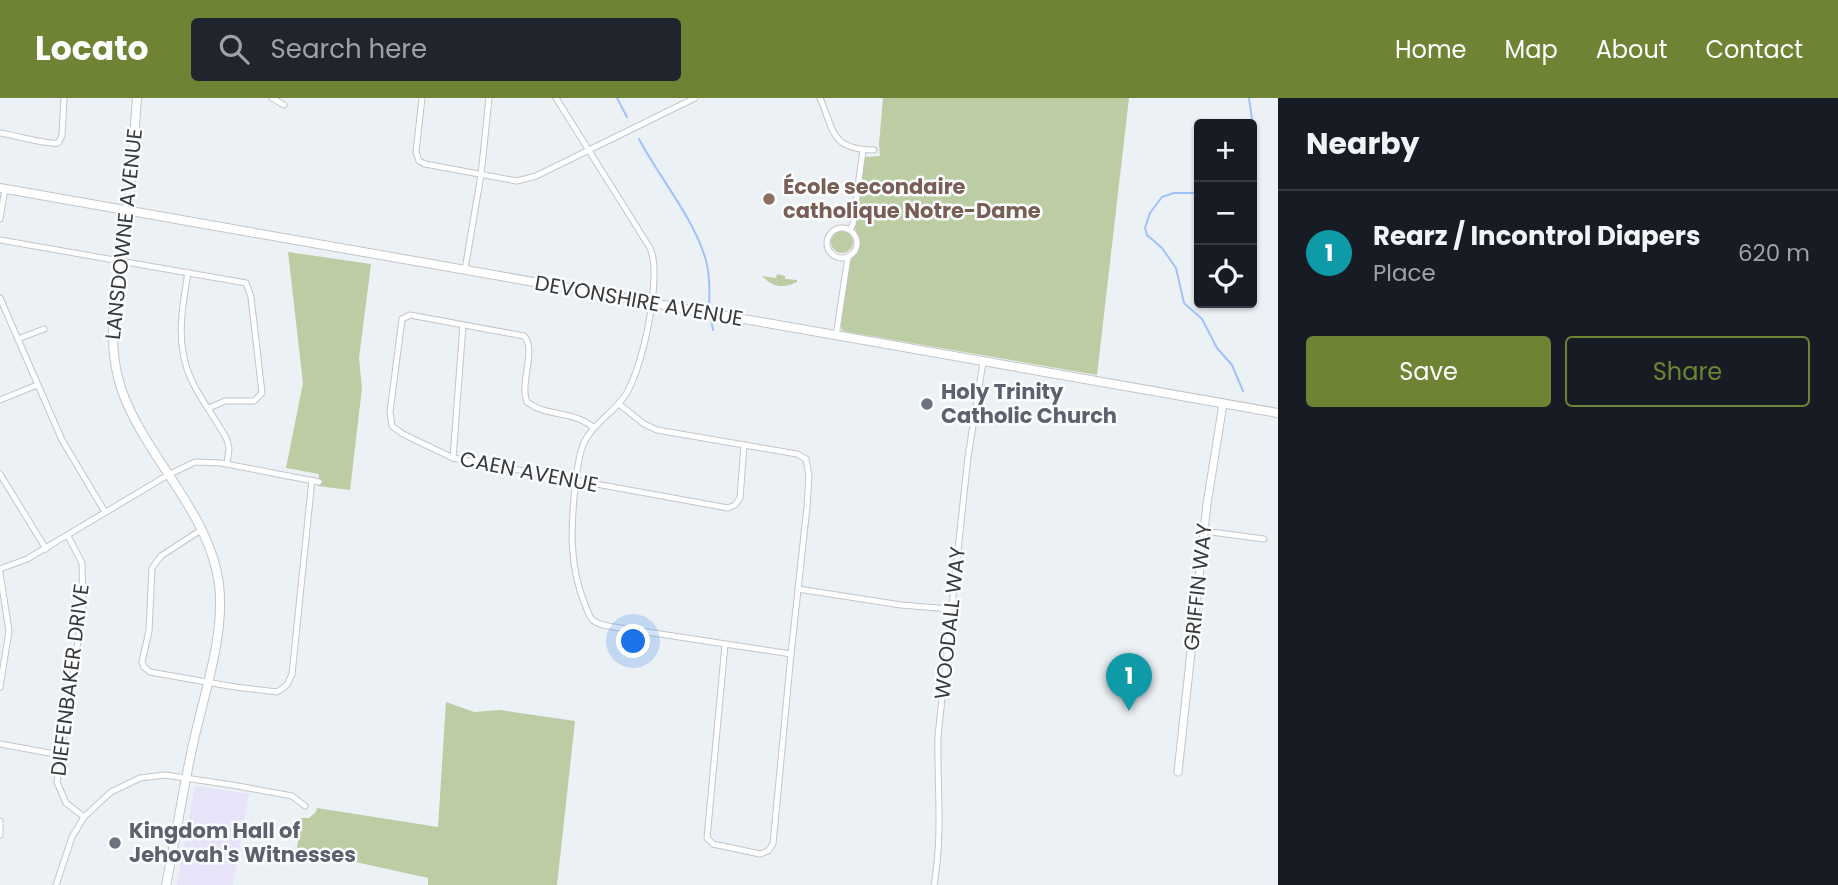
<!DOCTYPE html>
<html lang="en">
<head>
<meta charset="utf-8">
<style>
	:root { --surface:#171b24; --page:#20242c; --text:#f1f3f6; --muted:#9ea1a6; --line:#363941; --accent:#6e8334 }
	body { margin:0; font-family:Poppins,sans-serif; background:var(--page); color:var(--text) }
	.controls { position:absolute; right:21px; top:21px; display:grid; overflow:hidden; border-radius:7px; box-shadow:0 2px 5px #0004 }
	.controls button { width:63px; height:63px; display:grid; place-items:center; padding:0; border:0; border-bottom:2px solid var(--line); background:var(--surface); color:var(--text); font:35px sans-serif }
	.you { position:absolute; left:634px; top:544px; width:24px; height:24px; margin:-18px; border:5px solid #fff; border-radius:50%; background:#1a73e8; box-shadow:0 0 0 10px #1a73e833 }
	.badge { display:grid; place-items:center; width:46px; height:46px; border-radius:50%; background:var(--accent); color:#fff; font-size:23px; font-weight:700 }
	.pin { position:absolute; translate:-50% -58px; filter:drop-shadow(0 2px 4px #0008) }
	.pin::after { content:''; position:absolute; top:37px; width:24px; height:21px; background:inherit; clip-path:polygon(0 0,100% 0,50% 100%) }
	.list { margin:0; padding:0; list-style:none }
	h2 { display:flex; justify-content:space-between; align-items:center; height:91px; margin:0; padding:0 28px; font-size:30px }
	h2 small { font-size:23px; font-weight:400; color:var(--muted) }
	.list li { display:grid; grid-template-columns:46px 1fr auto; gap:21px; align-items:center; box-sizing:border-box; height:126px; padding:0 28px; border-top:2px solid var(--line) }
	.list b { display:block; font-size:26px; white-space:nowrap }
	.list p { margin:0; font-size:23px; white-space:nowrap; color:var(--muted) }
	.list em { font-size:23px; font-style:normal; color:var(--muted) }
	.actions { display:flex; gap:14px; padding:21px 28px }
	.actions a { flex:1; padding:16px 0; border:2px solid var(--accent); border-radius:7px; text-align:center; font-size:24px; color:var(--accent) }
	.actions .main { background:var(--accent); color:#fff }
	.icon { flex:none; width:38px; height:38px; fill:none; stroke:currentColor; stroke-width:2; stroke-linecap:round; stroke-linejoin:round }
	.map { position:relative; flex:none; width:1278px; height:787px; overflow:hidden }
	header { display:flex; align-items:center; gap:42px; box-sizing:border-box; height:98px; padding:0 35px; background:var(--accent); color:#fff }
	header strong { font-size:33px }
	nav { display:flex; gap:38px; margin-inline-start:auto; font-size:24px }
	.search { width:490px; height:63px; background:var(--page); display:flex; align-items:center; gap:18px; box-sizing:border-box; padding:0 24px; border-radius:7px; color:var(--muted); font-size:26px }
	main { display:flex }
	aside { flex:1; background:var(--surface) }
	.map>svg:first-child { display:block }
	.commercial { fill:#e7e3f9 }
	.green { fill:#bccca3 }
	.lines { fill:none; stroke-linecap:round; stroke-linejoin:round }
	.stream { stroke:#a1c1fa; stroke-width:2 }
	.minor-casing { stroke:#c2c6ca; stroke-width:7 }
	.tertiary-casing { stroke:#c2c6ca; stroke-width:9 }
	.secondary-casing { stroke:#c2c6ca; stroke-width:10 }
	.minor { stroke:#fff; stroke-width:5 }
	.tertiary { stroke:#fff; stroke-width:7 }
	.secondary { stroke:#fff; stroke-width:8 }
	.education-dot { fill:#8d6e63; stroke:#fcfdfe; stroke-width:2.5 }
	.worship-dot { fill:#6b7280; stroke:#fcfdfe; stroke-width:2.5 }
	.labels { text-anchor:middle; stroke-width:5; stroke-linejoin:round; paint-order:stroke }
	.education-label { font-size:21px; font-weight:bold; fill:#785e54; stroke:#fcfdfe; text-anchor:start }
	.street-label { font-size:21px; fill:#383a3c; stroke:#fcfdfe }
	.worship-label { font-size:21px; font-weight:bold; fill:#5b616d; stroke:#fcfdfe; text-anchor:start }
</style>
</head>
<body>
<header>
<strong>Locato</strong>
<div class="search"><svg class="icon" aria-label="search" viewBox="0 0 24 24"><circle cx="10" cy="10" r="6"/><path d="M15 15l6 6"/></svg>Search here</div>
<nav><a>Home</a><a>Map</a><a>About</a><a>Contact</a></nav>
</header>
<main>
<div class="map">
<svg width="1278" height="787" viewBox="0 0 1278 787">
	<rect width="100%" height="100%" fill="#ecf1f5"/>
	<polygon class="commercial" points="195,688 249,696 233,787 177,787"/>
	<g class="green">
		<polygon points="883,0 1129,0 1097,277 842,233 841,226 849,166 859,149 855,129 865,61 866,59 880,58 879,46"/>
		<circle cx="842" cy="144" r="11"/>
		<polygon points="288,154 371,166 359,260 362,290 350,392 318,388 319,376 286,370 303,285"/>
		<path d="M 777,176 L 785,178 L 785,181 L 797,182 L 797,184 C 783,191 773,189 762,178 L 776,180 Z"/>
		<polygon points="446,604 474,614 500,612 575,623 557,787 428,787 428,780 297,751 301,720 309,720 316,714 317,710 438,729"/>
	</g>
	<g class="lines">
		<g class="stream">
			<polyline points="617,0 627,19"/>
			<polyline points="1249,0 1252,21 1252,37"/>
			<path d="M 639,41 C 659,79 690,115 704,156 C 710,172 710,193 709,211"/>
			<polyline points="1199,95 1174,95 1162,99 1150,115 1145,130 1147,137 1162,150 1176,170 1184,205 1202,221 1217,250 1232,267 1243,293"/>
			<polyline points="711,221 713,232"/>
		</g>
		<g class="minor-casing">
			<g id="minor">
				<polyline points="272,0 284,7"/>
				<polyline points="422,0 416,54 419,63 425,66 517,83 536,78 695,0"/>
				<path d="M 556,0 L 650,150 C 663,177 642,275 624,299 C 612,316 591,327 583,347 C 578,360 577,375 575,389 C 571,429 569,466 584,504 C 587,510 588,519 594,523 C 599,527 608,528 614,529 L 791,556 L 807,409 L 809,378 L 806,361 L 797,356 L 657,332 L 644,326 L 619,306"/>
				<path d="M 820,0 C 835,35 831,51 874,52"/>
				<path d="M 0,35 C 13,37 48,47 58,45 L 62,38 L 64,0"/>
				<polyline points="0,121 5,91"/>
				<circle cx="842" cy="145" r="15"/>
				<polyline points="850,132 853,126 863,52"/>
				<polyline points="0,142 246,185 251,199 262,295 254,303 225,303 209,310"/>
				<polyline points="465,171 481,77 489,0"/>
				<path d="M 188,174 C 182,211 175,246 191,281 C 201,303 217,322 227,342 L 229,350 L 227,366"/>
				<polyline points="0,200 62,342 105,414"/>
				<polyline points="836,238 848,159"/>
				<polyline points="18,241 44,231"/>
				<polyline points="0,302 37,287"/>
				<path d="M 594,330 C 573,312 546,319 527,304 C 519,286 537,251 524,238 L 410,217 L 402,221 L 390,314 L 392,328 L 403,336 L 453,360 L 728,410 L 735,407 L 740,400 L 744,347"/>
				<polyline points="453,360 463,227"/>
				<polyline points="0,376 46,451"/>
				<polyline points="201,432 161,458 152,470 149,533 142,564 144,569 150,574 235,589 277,594 287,587 292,576 312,382"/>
				<polyline points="1204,433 1264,441"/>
				<polyline points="68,438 82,465 83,509 57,684 66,705 84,719"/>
				<polyline points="0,471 27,461 168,377 195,364 221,365 319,384"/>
				<polyline points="0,475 9,533 0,589"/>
				<polyline points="798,491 901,507 951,511"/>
				<polyline points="725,547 707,740 713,746 760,756 768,753 773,746 791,556"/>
				<polyline points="0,646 60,657"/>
				<polyline points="0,723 0,737"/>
				<polyline points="56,787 72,739 84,719 111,694 140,680 165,677 232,687 292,698 305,708"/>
				<path d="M 934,787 C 943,735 937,690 938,638 L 968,359 L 983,264"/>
			</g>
		</g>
		<g class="tertiary-casing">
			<polyline id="tertiary" points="1178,674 1207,406 1223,306"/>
		</g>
		<g class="secondary-casing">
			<g id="secondary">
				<path d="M 137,0 C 134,40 132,81 127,121 C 120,179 102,236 122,293 C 146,360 210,415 219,486 C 225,537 205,592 194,642 C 183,690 176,739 166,787"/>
				<polyline points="0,90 1278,315"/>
			</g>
		</g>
		<use href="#minor" class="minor"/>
		<use href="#tertiary" class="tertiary"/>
		<use href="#secondary" class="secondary"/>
	</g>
	<circle class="education-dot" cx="769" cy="101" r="7"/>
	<g class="worship-dot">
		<circle cx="927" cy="306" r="7"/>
		<circle cx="115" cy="745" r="7"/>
	</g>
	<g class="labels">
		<g class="education-label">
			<text x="783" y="96">École secondaire<tspan x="783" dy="24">catholique Notre-Dame</tspan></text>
		</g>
		<g class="street-label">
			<text transform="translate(124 136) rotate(-84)" y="7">LANSDOWNE AVENUE</text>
			<text transform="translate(639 203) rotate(10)" y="7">DEVONSHIRE AVENUE</text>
			<text transform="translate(529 374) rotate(11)" y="7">CAEN AVENUE</text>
			<text transform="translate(1198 489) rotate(-84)" y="7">GRIFFIN WAY</text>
			<text transform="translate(950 525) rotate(-84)" y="7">WOODALL WAY</text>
			<text transform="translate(70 582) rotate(-83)" y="7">DIEFENBAKER DRIVE</text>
		</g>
		<g class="worship-label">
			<text x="941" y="301">Holy Trinity<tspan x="941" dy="24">Catholic Church</tspan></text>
			<text x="129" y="740">Kingdom Hall of<tspan x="129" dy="24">Jehovah's Witnesses</tspan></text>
		</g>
	</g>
</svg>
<div class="controls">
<button>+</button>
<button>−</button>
<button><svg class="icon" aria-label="locate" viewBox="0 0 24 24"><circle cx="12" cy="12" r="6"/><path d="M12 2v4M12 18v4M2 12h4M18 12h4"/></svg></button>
</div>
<div class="you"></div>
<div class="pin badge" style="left:1129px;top:613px;background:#0f9aa8">1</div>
</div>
<aside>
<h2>Nearby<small></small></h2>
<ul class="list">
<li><span class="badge" style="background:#0f9aa8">1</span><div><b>Rearz / Incontrol Diapers</b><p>Place</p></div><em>620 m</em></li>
</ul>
<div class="actions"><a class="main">Save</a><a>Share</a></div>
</aside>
</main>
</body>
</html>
